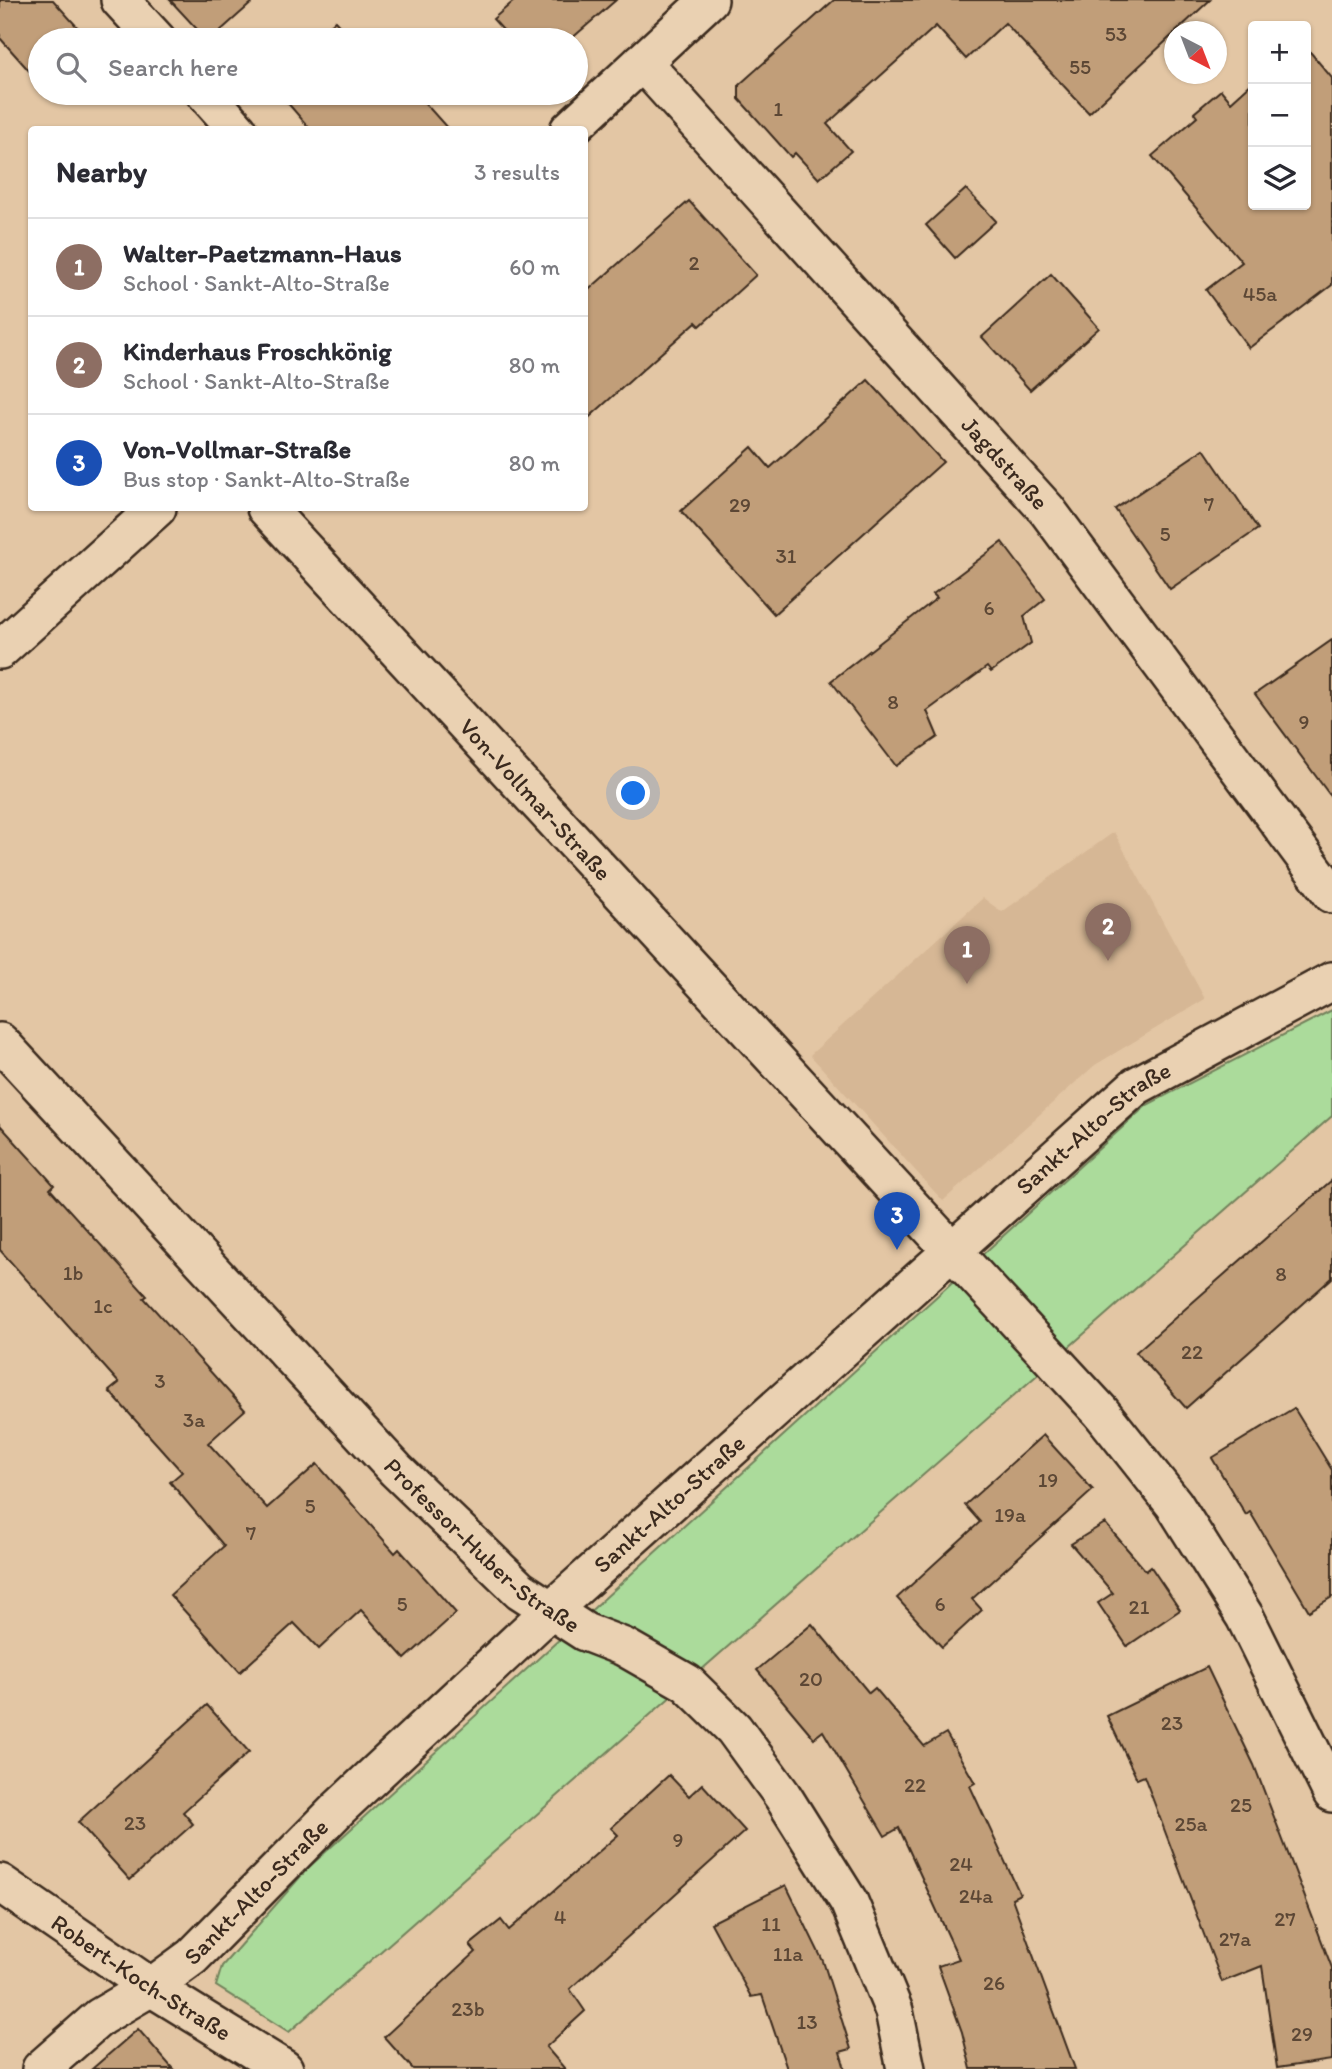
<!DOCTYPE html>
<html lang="en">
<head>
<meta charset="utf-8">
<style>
	:root { --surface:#fff; --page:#f7f7f7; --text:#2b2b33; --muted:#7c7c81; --line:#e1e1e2; --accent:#0b8043 }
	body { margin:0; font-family:Itim,sans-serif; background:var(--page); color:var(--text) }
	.controls { position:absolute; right:21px; top:21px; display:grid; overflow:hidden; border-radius:7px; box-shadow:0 2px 5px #0004 }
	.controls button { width:63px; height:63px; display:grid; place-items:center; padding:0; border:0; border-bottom:2px solid var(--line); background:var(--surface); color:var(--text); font:35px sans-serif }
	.compass { position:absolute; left:1164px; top:21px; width:63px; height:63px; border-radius:50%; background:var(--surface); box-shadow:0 2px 5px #0004; rotate:138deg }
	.you { position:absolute; left:634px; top:794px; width:24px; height:24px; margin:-18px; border:5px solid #fff; border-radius:50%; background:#1a73e8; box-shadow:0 0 0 10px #1a73e833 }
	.badge { display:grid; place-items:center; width:46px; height:46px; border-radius:50%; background:var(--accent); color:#fff; font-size:23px; font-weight:700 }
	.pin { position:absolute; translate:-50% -58px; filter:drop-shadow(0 2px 4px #0008) }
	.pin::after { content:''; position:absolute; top:37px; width:24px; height:21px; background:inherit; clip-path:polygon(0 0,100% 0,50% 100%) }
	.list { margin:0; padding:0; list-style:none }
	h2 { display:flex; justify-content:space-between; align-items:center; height:91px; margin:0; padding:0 28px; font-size:30px }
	h2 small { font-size:23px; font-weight:400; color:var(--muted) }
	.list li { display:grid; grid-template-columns:46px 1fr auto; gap:21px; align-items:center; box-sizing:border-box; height:98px; padding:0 28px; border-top:2px solid var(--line) }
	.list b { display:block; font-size:26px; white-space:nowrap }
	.list p { margin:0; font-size:23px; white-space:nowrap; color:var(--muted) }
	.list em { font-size:23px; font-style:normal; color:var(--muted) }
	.icon { flex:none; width:38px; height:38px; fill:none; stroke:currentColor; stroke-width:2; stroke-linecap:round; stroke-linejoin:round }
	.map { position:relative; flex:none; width:1332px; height:2069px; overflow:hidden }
	.search { position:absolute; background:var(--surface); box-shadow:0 2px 5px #0004; left:28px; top:28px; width:560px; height:77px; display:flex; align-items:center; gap:18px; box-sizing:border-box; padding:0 24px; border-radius:38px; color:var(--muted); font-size:26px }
	.panel { position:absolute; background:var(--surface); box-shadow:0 2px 5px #0004; left:28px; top:126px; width:560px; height:385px; border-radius:7px }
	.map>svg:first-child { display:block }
	.built { fill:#d6b795 }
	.green { fill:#abdb9b; stroke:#73825c; stroke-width:2 }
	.building { fill:#c19e79; stroke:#3b2a1e; stroke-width:2 }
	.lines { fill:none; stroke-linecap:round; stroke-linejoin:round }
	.street-casing { stroke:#3b2a1e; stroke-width:42 }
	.street { stroke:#ead1b2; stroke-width:37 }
	.labels { text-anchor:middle; stroke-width:5; stroke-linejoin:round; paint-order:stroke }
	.number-label { font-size:21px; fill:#5c4735 }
	.street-label { font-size:24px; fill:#3b2a1e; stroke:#ead1b2 }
</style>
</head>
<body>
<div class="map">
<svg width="1332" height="2069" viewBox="0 0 1332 2069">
	<rect width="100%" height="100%" fill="#e3c6a4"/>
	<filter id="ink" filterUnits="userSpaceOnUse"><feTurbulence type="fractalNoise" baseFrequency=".0143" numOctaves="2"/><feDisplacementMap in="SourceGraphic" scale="14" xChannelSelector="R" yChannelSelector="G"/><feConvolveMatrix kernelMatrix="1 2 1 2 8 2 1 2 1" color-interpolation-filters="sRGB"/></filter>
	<g filter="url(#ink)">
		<polygon class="built" points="1114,832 1205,999 1095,1065 943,1201 810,1055 983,898 1002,912"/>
		<polygon class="green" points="1332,1010 1332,1116 289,2032 216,1986 222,1966 308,1868 1147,1105"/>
		<g class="building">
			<polygon points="0,0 53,0 89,40 40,40 40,83 0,38"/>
			<polygon points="170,0 255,0 210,40 207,40"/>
			<polygon points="515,0 616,0 570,40 512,40 493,19"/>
			<polygon points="834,0 1210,0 1089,113 1005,23 966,59 936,26 827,124 851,151 819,179 795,153 791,157 739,99 739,85"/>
			<polygon points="335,21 352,40 313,40"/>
			<polygon points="1306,47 1332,78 1332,285 1249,348 1206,290 1242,262 1152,156 1197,117 1194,113 1221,90 1231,102 1253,82 1253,205 1306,205"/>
			<polygon points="279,93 416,93 449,130 311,130"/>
			<polygon points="966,189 996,221 955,258 926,225"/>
			<polygon points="689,201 756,275 700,326 696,322 584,422 584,294"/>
			<polygon points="1051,274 1099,328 1030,390 982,337"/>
			<polygon points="868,380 943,462 774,614 681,511 752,447 770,468"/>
			<polygon points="1204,449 1258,529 1170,589 1115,509"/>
			<polygon points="1002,542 1045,599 1024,616 1031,643 991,672 987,667 927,711 938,737 896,766 831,681 937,598 933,594"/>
			<polygon points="1332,640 1332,798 1255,694"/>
			<polygon points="0,1125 54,1185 50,1189 147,1296 144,1298 245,1410 208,1443 267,1508 317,1464 395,1553 399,1549 456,1613 405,1659 361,1610 319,1649 294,1623 240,1672 170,1595 224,1546 170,1482 182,1472 109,1391 119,1383 0,1250"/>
			<polygon points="1332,1180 1332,1278 1186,1408 1136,1352"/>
			<polygon points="1294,1408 1332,1470 1332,1597 1309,1611 1250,1512 1246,1515 1212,1458"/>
			<polygon points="1043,1435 1093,1490 972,1599 982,1610 942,1647 897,1598 980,1522 965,1505"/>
			<polygon points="1105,1523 1146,1571 1151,1567 1180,1610 1127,1646 1098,1603 1113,1593 1071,1544"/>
			<polygon points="812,1624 869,1693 875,1688 924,1746 946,1733 975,1783 970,1786 1020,1894 1012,1898 1075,2069 971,2069 962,2032 938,1966 959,1959 899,1828 885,1836 823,1731 814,1738 757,1670"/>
			<polygon points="1207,1667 1254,1765 1332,1968 1332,2060 1277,2068 1262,1966 1222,1982 1144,1776 1137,1779 1107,1716"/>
			<polygon points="207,1705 249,1752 183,1812 193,1824 130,1880 78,1822"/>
			<polygon points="669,1775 689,1796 702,1784 745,1831 570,1989 585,2011 546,2047 565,2069 413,2069 384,2037 476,1952 470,1945 501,1920 509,1930 618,1835 611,1828"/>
			<polygon points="786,1885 823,1961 851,2049 840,2052 845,2069 787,2069 762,1995 751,1997 711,1923"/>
			<polygon points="138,2029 173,2069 92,2069"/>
		</g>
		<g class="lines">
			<g class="street-casing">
				<g id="street">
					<polyline points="120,0 157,40"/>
					<path id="s1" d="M 642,62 L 1047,510 L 1332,894"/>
					<polyline points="205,93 238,130"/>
					<polyline points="569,130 709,0"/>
					<path id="s2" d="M 266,508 L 1101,1412 L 1174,1504 L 1245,1617 L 1332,1793"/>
					<polyline points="0,650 157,508"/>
					<path id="s3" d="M 0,1042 L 396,1470 L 520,1590 L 585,1632 L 624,1647 L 687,1683 L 734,1729 L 782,1795 L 849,1902 L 894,2011 L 906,2069"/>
					<path id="s4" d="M 0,1883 L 151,1987 L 284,2069"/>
					<path id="s5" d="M 41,2069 L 100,2017 L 151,1987 L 192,1957 L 339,1808 L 551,1610 L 1136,1086 L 1332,981"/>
				</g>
			</g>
			<use href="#street" class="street"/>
		</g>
	</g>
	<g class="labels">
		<g class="number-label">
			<text x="1116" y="41">53</text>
			<text x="1080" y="74">55</text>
			<text x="778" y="116">1</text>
			<text x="694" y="270">2</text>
			<text x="1260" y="301">45a</text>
			<text x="1209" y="511">7</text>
			<text x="740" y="512">29</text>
			<text x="1165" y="541">5</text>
			<text x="786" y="563">31</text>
			<text x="989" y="615">6</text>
			<text x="893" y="709">8</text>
			<text x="1304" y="729">9</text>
			<text x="73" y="1280">1b</text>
			<text x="1281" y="1281">8</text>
			<text x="103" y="1313">1c</text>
			<text x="1192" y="1359">22</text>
			<text x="160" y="1388">3</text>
			<text x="194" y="1427">3a</text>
			<text x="1048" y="1487">19</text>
			<text x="310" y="1513">5</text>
			<text x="1010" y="1522">19a</text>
			<text x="251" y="1540">7</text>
			<text x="402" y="1611">5</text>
			<text x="940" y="1611">6</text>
			<text x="1139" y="1614">21</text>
			<text x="811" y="1686">20</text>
			<text x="1172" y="1730">23</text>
			<text x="915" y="1792">22</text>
			<text x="1241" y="1812">25</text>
			<text x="135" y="1830">23</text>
			<text x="1191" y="1831">25a</text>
			<text x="678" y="1847">9</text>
			<text x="961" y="1871">24</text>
			<text x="976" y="1903">24a</text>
			<text x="560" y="1924">4</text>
			<text x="1285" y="1926">27</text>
			<text x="771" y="1931">11</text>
			<text x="1235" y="1946">27a</text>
			<text x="788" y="1961">11a</text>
			<text x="994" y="1990">26</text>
			<text x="468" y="2016">23b</text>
			<text x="807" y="2029">13</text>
			<text x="1302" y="2041">29</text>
		</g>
		<g class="street-label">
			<text dy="8" stroke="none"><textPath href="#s1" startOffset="541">Jagdstraße</textPath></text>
			<text dy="8" stroke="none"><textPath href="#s2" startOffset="397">Von-Vollmar-Straße</textPath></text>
			<text dy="8" stroke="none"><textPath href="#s5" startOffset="1414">Sankt-Alto-Straße</textPath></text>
			<text dy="8" stroke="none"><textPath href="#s5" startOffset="847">Sankt-Alto-Straße</textPath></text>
			<text dy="8" stroke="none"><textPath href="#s3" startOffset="698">Professor-Huber-Straße</textPath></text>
			<text dy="8" stroke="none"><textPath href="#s5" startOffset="280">Sankt-Alto-Straße</textPath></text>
			<text dy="8" stroke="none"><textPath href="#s4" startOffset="170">Robert-Koch-Straße</textPath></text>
		</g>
	</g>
</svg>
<div class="controls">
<button>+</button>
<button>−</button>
<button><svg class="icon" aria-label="layers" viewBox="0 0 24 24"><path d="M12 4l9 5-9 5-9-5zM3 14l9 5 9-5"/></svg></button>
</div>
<svg class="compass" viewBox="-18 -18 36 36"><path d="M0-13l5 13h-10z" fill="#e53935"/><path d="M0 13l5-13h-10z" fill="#7c7c81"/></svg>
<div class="you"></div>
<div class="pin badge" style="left:967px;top:984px;background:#8d6e63">1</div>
<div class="pin badge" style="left:1108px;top:961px;background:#8d6e63">2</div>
<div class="pin badge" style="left:897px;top:1250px;background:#1a4fb4">3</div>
<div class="search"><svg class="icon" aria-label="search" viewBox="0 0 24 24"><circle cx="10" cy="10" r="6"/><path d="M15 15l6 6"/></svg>Search here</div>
<section class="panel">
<h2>Nearby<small>3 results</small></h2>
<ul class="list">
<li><span class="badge" style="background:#8d6e63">1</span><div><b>Walter-Paetzmann-Haus</b><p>School · Sankt-Alto-Straße</p></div><em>60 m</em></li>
<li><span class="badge" style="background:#8d6e63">2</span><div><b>Kinderhaus Froschkönig</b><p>School · Sankt-Alto-Straße</p></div><em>80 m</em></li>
<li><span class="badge" style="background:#1a4fb4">3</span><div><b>Von-Vollmar-Straße</b><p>Bus stop · Sankt-Alto-Straße</p></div><em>80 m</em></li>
</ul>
</section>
</div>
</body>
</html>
